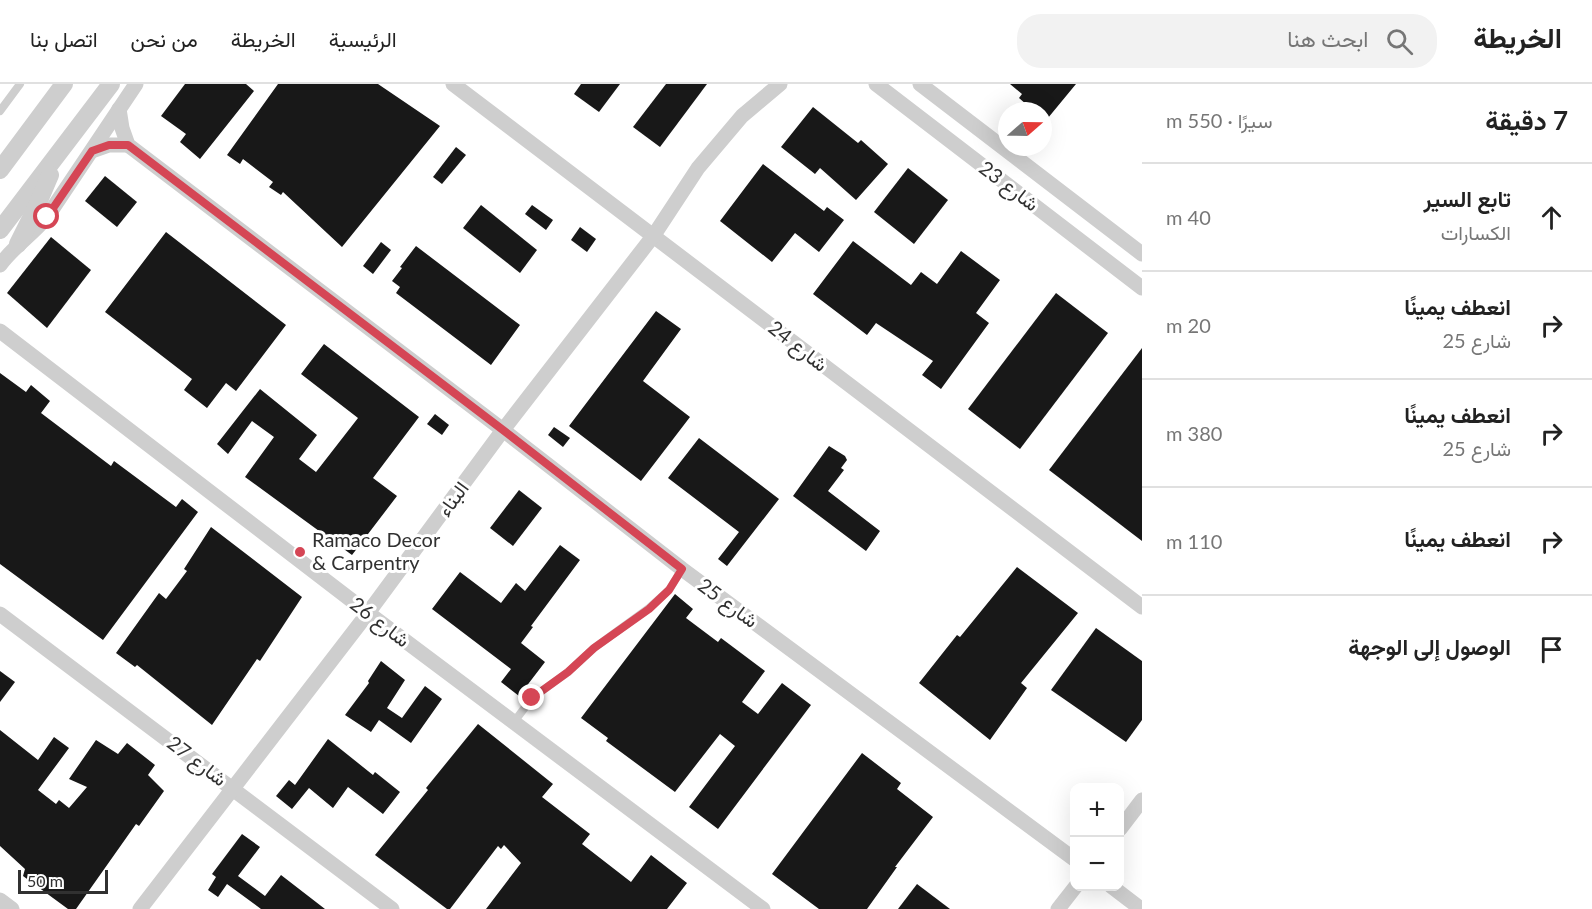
<!DOCTYPE html>
<html lang="ar">
<head>
<meta charset="utf-8">
<style>
	:root { --surface:#fff; --page:#f2f2f2; --text:#222; --muted:#767676; --line:#e0e0e0 }
	body { margin:0; font-family:Lato,Vazirmatn,sans-serif; background:var(--page); color:var(--text); direction:rtl }
	.controls { position:absolute; right:18px; bottom:18px; display:grid; overflow:hidden; border-radius:12px; box-shadow:0 6px 24px #0002 }
	.controls button { width:54px; height:54px; display:grid; place-items:center; padding:0; border:0; border-bottom:2px solid var(--line); background:var(--surface); color:var(--text); font:30px sans-serif }
	.compass { position:absolute; left:998px; top:18px; width:54px; height:54px; border-radius:50%; background:var(--surface); box-shadow:0 6px 24px #0002; rotate:70deg }
	.scale { position:absolute; left:18px; bottom:15px; width:90px; box-sizing:border-box; padding-left:6px; border:3px solid #313131; border-top:0; font-size:16px; line-height:21px; white-space:nowrap; color:#313131; -webkit-text-stroke:4px #fff; paint-order:stroke }
	.stop { position:absolute; width:18px; height:18px; margin:-14px; border:4px solid #d54655; border-radius:50%; background:#fff }
	.stop.end { background:#d54655; border-color:#fff; box-shadow:0 2px 6px #0008 }
	.list { margin:0; padding:0; list-style:none }
	h2 { display:flex; justify-content:space-between; align-items:center; height:78px; margin:0; padding:0 24px; font-size:26px }
	h2 small { font-size:20px; font-weight:400; color:var(--muted) }
	.list li { display:grid; grid-template-columns:39px 1fr auto; gap:18px; align-items:center; box-sizing:border-box; height:108px; padding:0 24px; border-top:2px solid var(--line) }
	.list b { display:block; font-size:22px; white-space:nowrap }
	.list p { margin:0; font-size:20px; white-space:nowrap; color:var(--muted) }
	.list em { font-size:20px; font-style:normal; color:var(--muted) }
	.icon { flex:none; width:33px; height:33px; fill:none; stroke:currentColor; stroke-width:2; stroke-linecap:round; stroke-linejoin:round }
	.map { position:relative; flex:none; width:1142px; height:825px; overflow:hidden; direction:ltr }
	header { display:flex; align-items:center; gap:36px; box-sizing:border-box; height:84px; padding:0 30px; background:var(--surface); border-bottom:2px solid var(--line) }
	header strong { font-size:28px }
	nav { display:flex; gap:33px; margin-inline-start:auto; font-size:21px }
	.search { width:420px; height:54px; background:var(--page); display:flex; align-items:center; gap:15px; box-sizing:border-box; padding:0 21px; border-radius:24px; color:var(--muted); font-size:22px }
	main { display:flex }
	aside { flex:1; background:var(--surface) }
	.map>svg:first-child { display:block }
	.building { fill:#181818 }
	.lines { fill:none; stroke-linecap:round; stroke-linejoin:round }
	.service { stroke:#cecece; stroke-width:8 }
	.minor { stroke:#cecece; stroke-width:15 }
	.tertiary { stroke:#cecece; stroke-width:18 }
	.route { stroke:#d54655; stroke-width:8 }
	.poi-dot { fill:#d54655; stroke:#fff; stroke-width:2 }
	.labels { text-anchor:middle; stroke-width:6; stroke-linejoin:round; paint-order:stroke }
	.street-label { font-size:20px; fill:#313131; stroke:#fff }
	.poi-label { font-size:20px; fill:#313131; stroke:#fff; text-anchor:start }
</style>
</head>
<body>
<header>
<strong>الخريطة</strong>
<div class="search"><svg class="icon" aria-label="search" viewBox="0 0 24 24"><circle cx="10" cy="10" r="6"/><path d="M15 15l6 6"/></svg>ابحث هنا</div>
<nav><a>الرئيسية</a><a>الخريطة</a><a>من نحن</a><a>اتصل بنا</a></nav>
</header>
<main>
<aside>
<h2>7 دقيقة<small>سيرًا · 550 m</small></h2>
<ul class="list">
<li><svg class="icon" aria-label="ahead" viewBox="0 0 24 24"><path d="M12 20V5M6 11l6-6 6 6"/></svg><div><b>تابع السير</b><p>الكسارات</p></div><em>40 m</em></li>
<li><svg class="icon" aria-label="right" viewBox="0 0 24 24"><path d="M7 20v-9h11M14 6l5 5-5 5"/></svg><div><b>انعطف يمينًا</b><p>شارع 25</p></div><em>20 m</em></li>
<li><svg class="icon" aria-label="right" viewBox="0 0 24 24"><path d="M7 20v-9h11M14 6l5 5-5 5"/></svg><div><b>انعطف يمينًا</b><p>شارع 25</p></div><em>380 m</em></li>
<li><svg class="icon" aria-label="right" viewBox="0 0 24 24"><path d="M7 20v-9h11M14 6l5 5-5 5"/></svg><div><b>انعطف يمينًا</b></div><em>110 m</em></li>
<li><svg class="icon" aria-label="arrive" viewBox="0 0 24 24"><path d="M6 21V4h12l-3 4 3 4H6"/></svg><div><b>الوصول إلى الوجهة</b></div></li>
</ul>
</aside>
<div class="map">
<svg width="1142" height="825" viewBox="0 0 1142 825">
	<rect width="100%" height="100%" fill="#fff"/>
	<g class="building">
		<polygon points="185,0 246,0 254,7 200,75 180,58 186,50 161,32"/>
		<polygon points="278,0 378,0 440,42 342,163 283,108 281,111 269,103 273,98 243,75 240,80 227,71"/>
		<polygon points="581,0 620,0 599,28 574,10"/>
		<polygon points="666,0 707,0 660,63 633,43"/>
		<polygon points="1010,0 1076,0 1043,40 1043,27 1034,27 1019,14 1022,10"/>
		<polygon points="813,23 858,59 861,56 888,80 856,116 820,84 815,90 781,63"/>
		<polygon points="456,63 466,71 442,100 433,93"/>
		<polygon points="763,80 824,127 827,123 844,136 819,168 795,149 772,178 720,137"/>
		<polygon points="908,84 948,116 914,160 874,128"/>
		<polygon points="105,92 137,118 117,143 85,117"/>
		<polygon points="481,121 537,166 520,189 463,144"/>
		<polygon points="532,121 553,136 546,146 525,130"/>
		<polygon points="580,143 596,155 587,168 571,156"/>
		<polygon points="166,148 286,241 236,307 226,299 207,324 184,306 192,295 105,228"/>
		<polygon points="51,153 91,186 47,244 7,209"/>
		<polygon points="853,157 911,201 921,188 937,200 961,167 1000,196 976,229 989,239 941,305 922,291 933,277 876,239 867,251 813,210"/>
		<polygon points="381,158 391,166 373,190 363,182"/>
		<polygon points="416,162 520,241 491,281 396,209 400,203 392,197 402,184 400,183"/>
		<polygon points="1056,209 1108,249 1020,365 968,325"/>
		<polygon points="656,227 681,245 643,297 690,333 641,397 569,342"/>
		<polygon points="324,260 419,333 373,394 397,412 352,471 245,393 274,353 252,337 228,370 217,360 260,305 317,351 299,375 316,388 358,334 301,290"/>
		<polygon points="1142,264 1142,457 1049,386"/>
		<polygon points="0,289 26,308 31,301 50,317 41,329 111,382 114,377 176,423 182,415 198,428 103,556 0,480"/>
		<polygon points="435,330 449,341 442,351 427,340"/>
		<polygon points="554,343 570,354 563,363 548,351"/>
		<polygon points="699,354 779,415 727,482 718,475 739,448 668,394"/>
		<polygon points="829,362 845,372 847,376 841,384 844,386 828,407 880,447 866,467 793,412"/>
		<polygon points="519,406 542,424 513,462 490,444"/>
		<polygon points="211,443 302,513 260,577 257,575 212,641 137,581 135,583 116,569 159,509 166,515 187,487 184,485"/>
		<polygon points="560,461 580,476 531,542 533,543 521,559 545,578 519,612 501,598 511,585 432,525 460,488 501,519 516,499 525,507"/>
		<polygon points="1017,483 1078,529 1021,599 1027,604 990,656 919,599 957,551 960,553"/>
		<polygon points="675,510 693,525 686,534 718,558 721,554 765,587 742,618 758,630 782,599 811,621 718,745 689,723 735,662 720,650 675,708 606,657 608,654 581,634"/>
		<polygon points="1096,544 1142,577 1142,636 1126,658 1051,606"/>
		<polygon points="381,577 405,596 387,624 402,634 425,602 442,615 411,659 379,636 371,648 345,631 369,599 368,597"/>
		<polygon points="0,587 15,598 0,618"/>
		<polygon points="478,640 553,700 542,713 590,750 582,760 631,798 651,771 687,799 667,825 486,825 521,779 504,761 501,765 498,762 450,825 447,825 375,771 428,706 426,704"/>
		<polygon points="0,646 38,676 54,653 69,664 38,706 56,720 59,716 69,724 87,703 69,695 96,656 118,670 127,659 155,681 148,691 164,707 139,742 136,740 76,825 68,825 23,792 25,785 0,762"/>
		<polygon points="328,655 373,691 375,688 400,708 383,730 348,703 333,724 309,704 292,725 276,712 289,696 295,701"/>
		<polygon points="862,669 901,699 897,705 933,733 895,783 897,783 867,825 819,825 772,790"/>
		<polygon points="242,750 260,763 238,792 265,812 281,791 325,825 261,825 227,800 218,813 208,806 216,793 212,790"/>
		<polygon points="917,800 950,825 898,825"/>
	</g>
	<g class="lines">
		<g class="service">
			<polyline points="0,27 20,0"/>
			<polyline points="514,638 532,614 568,588 594,564 649,524 669,506 682,485"/>
		</g>
		<g class="minor">
			<polyline points="453,0 1142,523"/>
			<polyline points="876,0 1142,204"/>
			<polyline points="920,0 1142,170"/>
			<polyline points="119,25 122,44 128,61 503,346 682,485 1074,775"/>
			<polyline points="92,67 109,61 128,61"/>
			<path d="M 0,181 C 14,162 32,151 47,133 L 136,0"/>
			<polyline points="0,247 368,529 763,825"/>
			<polyline points="0,530 392,825"/>
			<polyline points="1120,745 1142,716"/>
			<polyline points="1111,802 1141,825"/>
			<polyline points="0,816 12,825"/>
			<polyline points="140,825 368,529 503,346 654,151 698,84 742,32 780,0"/>
			<polyline points="1058,825 1076,802"/>
		</g>
		<g class="tertiary">
			<polyline points="0,86 64,0"/>
			<polyline points="0,146 111,0"/>
			<polyline points="18,160 35,126 50,91"/>
		</g>
	</g>
	<g class="lines">
		<polyline class="route" points="47,133 92,67 109,61 128,61 503,346 682,485 669,506 649,525 594,564 568,588 532,614"/>
	</g>
	<circle class="poi-dot" cx="300" cy="468" r="6"/>
	<g class="labels">
		<g class="street-label">
			<text transform="translate(1009 102) rotate(37)" y="7">شارع 23</text>
			<text transform="translate(798 262) rotate(38)" y="7">شارع 24</text>
			<text transform="translate(453 415) rotate(-54)" y="7">البناء</text>
			<text transform="translate(728 519) rotate(36)" y="7">شارع 25</text>
			<text transform="translate(380 538) rotate(37)" y="7">شارع 26</text>
			<text transform="translate(197 677) rotate(37)" y="7">شارع 27</text>
		</g>
		<g class="poi-label">
			<text x="312" y="463">Ramaco Decor<tspan x="312" dy="23">&amp; Carpentry</tspan></text>
		</g>
	</g>
</svg>
<div class="controls">
<button>+</button>
<button>−</button>
</div>
<svg class="compass" viewBox="-18 -18 36 36"><path d="M0-13l5 13h-10z" fill="#e53935"/><path d="M0 13l5-13h-10z" fill="#767676"/></svg>
<div class="scale">50 m</div>
<div class="stop" style="left:47px;top:133px"></div>
<div class="stop end" style="left:532px;top:614px"></div>
</div>
</main>
</body>
</html>
